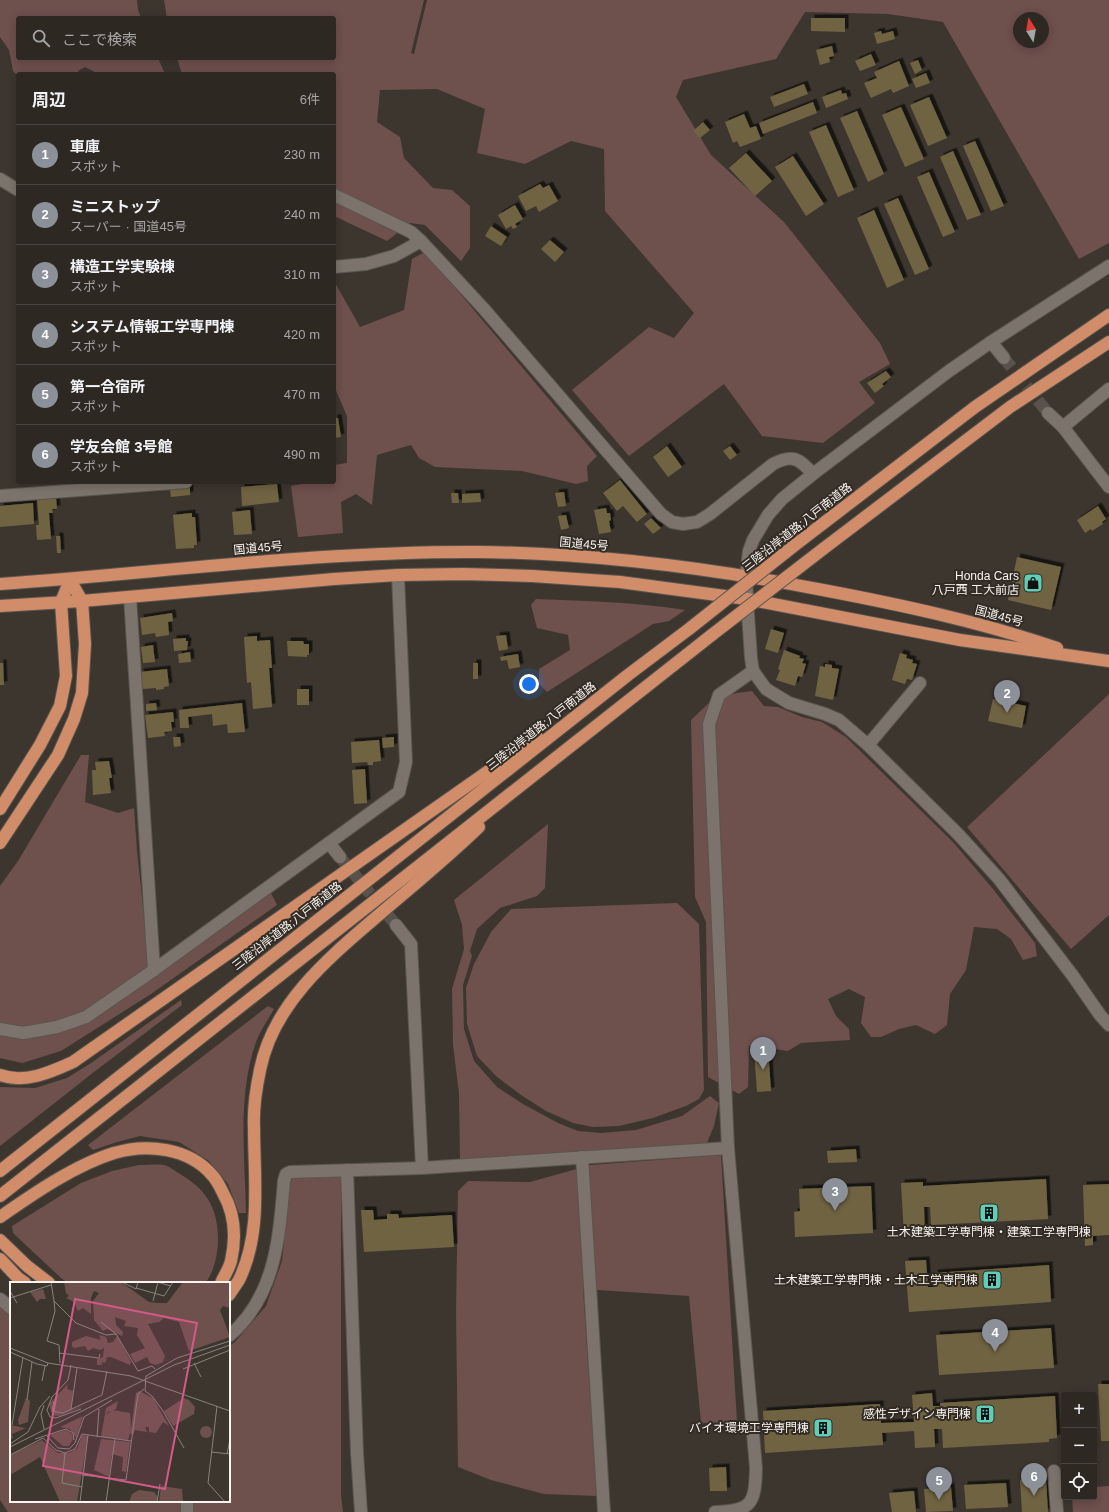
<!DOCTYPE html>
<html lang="ja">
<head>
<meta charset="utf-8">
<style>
	:root { --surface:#2e2823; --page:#3a3430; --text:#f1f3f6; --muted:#a7a6a6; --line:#494441; --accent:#8c9099 }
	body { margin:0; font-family:Helvetica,"Noto Sans JP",sans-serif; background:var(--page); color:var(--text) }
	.controls { position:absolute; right:12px; bottom:12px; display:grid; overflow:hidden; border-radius:4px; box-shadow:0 2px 10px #0003 }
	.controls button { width:36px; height:36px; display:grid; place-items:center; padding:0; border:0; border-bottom:1px solid var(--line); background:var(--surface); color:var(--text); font:20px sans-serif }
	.compass { position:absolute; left:1013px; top:12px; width:36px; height:36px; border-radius:50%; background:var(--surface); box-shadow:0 2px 10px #0003; rotate:349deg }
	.you { position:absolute; left:529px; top:684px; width:14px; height:14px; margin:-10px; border:3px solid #fff; border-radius:50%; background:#1a73e8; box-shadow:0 0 0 6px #1a73e833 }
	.badge { display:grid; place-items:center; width:26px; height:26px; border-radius:50%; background:var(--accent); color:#fff; font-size:13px; font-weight:700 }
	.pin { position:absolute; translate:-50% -33px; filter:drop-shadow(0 1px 2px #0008) }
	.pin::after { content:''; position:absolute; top:21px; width:14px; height:12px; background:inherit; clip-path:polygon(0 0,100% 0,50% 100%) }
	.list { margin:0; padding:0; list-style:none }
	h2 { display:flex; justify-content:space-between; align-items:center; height:52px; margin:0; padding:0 16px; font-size:17px }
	h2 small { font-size:13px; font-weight:400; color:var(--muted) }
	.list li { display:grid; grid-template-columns:26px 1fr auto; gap:12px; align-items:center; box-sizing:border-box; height:60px; padding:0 16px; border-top:1px solid var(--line) }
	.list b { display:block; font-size:15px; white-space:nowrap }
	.list p { margin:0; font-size:13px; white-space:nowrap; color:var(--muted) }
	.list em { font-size:13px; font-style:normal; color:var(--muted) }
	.icon { flex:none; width:22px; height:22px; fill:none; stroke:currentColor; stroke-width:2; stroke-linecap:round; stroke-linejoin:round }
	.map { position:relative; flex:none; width:1109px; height:1512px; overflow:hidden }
	.search { position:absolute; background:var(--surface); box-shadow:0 2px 10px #0003; left:16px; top:16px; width:320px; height:44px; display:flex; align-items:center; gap:10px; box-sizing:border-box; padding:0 14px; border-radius:4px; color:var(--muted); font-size:15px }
	.panel { position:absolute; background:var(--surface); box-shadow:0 2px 10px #0003; left:16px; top:72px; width:320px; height:412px; border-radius:4px }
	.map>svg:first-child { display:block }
	.green { fill:#6e504d; fill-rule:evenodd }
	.building { fill:#706442; filter:url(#shadow) }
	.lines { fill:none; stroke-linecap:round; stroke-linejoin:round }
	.minor-tunnel { stroke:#59524c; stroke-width:12; stroke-dasharray:12 6; stroke-linecap:butt }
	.minor-casing { stroke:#5b554f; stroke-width:14 }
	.highway-casing { stroke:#5b554f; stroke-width:14 }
	.minor { stroke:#7c746c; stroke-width:12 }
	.highway { stroke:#d18d6a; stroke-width:12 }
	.highway-bridge-casing { stroke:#5b554f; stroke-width:14; stroke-linecap:butt }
	.highway-bridge { stroke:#d18d6a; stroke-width:12 }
	.labels { text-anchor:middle; stroke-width:4; stroke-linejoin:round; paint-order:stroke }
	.street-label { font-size:12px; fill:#f9f4ef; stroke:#322c25 }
	.poi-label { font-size:12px; fill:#f9f4ef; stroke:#322c25; text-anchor:end }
	.inset-road { fill:none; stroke:#88827c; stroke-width:1 }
	.view { fill:#d25a87; fill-opacity:0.15; stroke:#d25a87; stroke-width:2 }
	.inset-edge { fill:none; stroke:#f9f4ef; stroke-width:2 }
</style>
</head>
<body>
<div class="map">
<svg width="1109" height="1512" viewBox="0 0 1109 1512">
	<defs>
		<filter id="shadow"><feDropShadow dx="3.5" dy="-3.5" stdDeviation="0" flood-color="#0009"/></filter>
	</defs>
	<rect width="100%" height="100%" fill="#3d362f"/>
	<g class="green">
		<polygon points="0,0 137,0 138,10 141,18 18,18 18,58 158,58 165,74 99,74 85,67 78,71 78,74 18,74 18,76 13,71 9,50 0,37"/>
		<path d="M 164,0 L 424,0 L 411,53 L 414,54 L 427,0 L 1109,0 L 1109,243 L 1079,259 L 943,22 L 888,14 L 805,12 L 776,59 L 683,80 L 676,97 L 711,155 L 784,222 L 880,343 L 890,364 L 859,382 L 875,403 L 823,443 L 762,436 L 724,384 L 629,456 L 572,390 L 649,327 L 674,338 L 694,313 L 605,211 L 604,149 L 571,141 L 525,164 L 477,153 L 485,109 L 437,89 L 380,90 L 377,122 L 400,137 L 404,158 L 433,188 L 452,190 L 470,206 L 470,248 L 461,261 L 425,225 L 410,223 L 387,241 L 334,216 L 334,74 L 182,74 L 177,58 L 334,58 L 334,18 L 167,18 ZM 1019,18 L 1043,18 L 1043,42 L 1019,42 Z"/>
		<polygon points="425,252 597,456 587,466 588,481 576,484 522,471 435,467 419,458 411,445 377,455 372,505 356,494 341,502 343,533 298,537 291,486 312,482 334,482 334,465 347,463 347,416 334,386 334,281 360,327 404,310 412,259"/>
		<path d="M 536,599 C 586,601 635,602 685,610 L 669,621 L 653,624 L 547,692 L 539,684 L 539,669 L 570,650 L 568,635 L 537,628 L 531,605 Z"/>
		<polygon points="752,691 764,706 778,707 802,717 822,722 846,737 953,842 993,889 1035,943 1037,956 1023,960 1011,939 997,929 974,927 966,970 950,994 947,1025 935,1034 916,1025 899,1029 881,1037 871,1037 861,1023 865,997 849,989 828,999 836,1016 849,1029 850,1040 801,1043 788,1051 775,1049 775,1043 749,1046 748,1087 739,1094 708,1077 706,922 695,897 691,720 713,699 737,693"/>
		<polygon points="1109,694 1109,915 1071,949 967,827"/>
		<polygon points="81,755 89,755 85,802 118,813 134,808 137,851 151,980 271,893 277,905 151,994 61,1051 22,1063 0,1058 0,886 18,861"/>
		<polygon points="548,824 545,888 537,896 500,908 477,929 470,951 472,956 463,985 464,1029 474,1061 497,1087 523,1104 558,1123 578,1131 601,1133 636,1130 682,1116 710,1096 719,1103 714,1126 706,1145 460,1162 459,1094 453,1044 452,989 464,949 462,925 454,900"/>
		<polygon points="677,903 699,924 704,1090 699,1099 686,1106 653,1118 619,1126 593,1127 573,1123 546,1111 521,1095 496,1076 477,1056 467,1024 466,988 474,964 491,932 511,909"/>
		<polygon points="181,1000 182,1005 94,1072 0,1146 0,1087 35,1088 67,1078 91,1063"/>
		<path d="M 268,1006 L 274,1009 C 268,1020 260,1031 256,1042 C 237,1096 245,1157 246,1213 L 239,1213 L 228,1184 L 209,1161 L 179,1142 L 140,1136 L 117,1142 L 93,1150 L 88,1145 Z"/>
		<polygon points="721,1155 737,1422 701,1423 689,1296 583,1289 597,1496 544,1494 491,1480 458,1467 456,1311 458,1191 468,1181 530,1182 591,1165"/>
		<path d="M 139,1165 C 147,1165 156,1164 164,1165 C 169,1166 175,1171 180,1174 C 208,1190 219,1211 218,1243 C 217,1256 214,1273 205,1283 L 68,1283 L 61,1278 L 13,1233 L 12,1226 L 81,1183 L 112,1171 Z"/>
		<polygon points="341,1176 341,1495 343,1512 8,1512 0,1500 0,1307 11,1315 11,1501 229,1501 229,1346 235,1342 266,1306 282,1261 291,1178"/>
		<polygon points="1109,1486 1109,1512 1073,1512 1072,1497 1094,1497 1094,1487"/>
	</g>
	<g class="building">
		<polygon points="811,18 845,18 845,32 811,31"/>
		<polygon points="881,31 882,34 893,31 895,39 877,44 874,33"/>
		<polygon points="832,46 834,56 829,57 830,62 820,65 816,50"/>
		<polygon points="871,54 876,65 860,71 855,61"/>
		<polygon points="918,60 922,70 915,74 910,63"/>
		<polygon points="899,61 909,86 893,93 891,89 871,98 864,83 877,78 874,72"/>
		<polygon points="926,73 930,83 916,88 912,79"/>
		<polygon points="804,84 808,94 774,107 770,97"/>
		<polygon points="841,90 842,94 846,93 848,99 826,108 822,97"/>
		<polygon points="929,97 947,138 928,146 910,105"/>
		<polygon points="813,102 817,113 763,134 759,123"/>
		<polygon points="901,107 924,159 905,167 882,115"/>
		<polygon points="857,111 884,174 868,182 840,118"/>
		<polygon points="744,114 750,128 756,126 761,139 740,147 737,141 733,143 725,122"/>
		<polygon points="703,122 710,130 700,138 693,131"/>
		<polygon points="826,125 854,190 838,197 809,132"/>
		<polygon points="975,141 1004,206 991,211 963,146"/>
		<polygon points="953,151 981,215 967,220 940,157"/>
		<polygon points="746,153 772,181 755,196 729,168"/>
		<polygon points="793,156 824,204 806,216 775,167"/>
		<polygon points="929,172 955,232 943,237 917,177"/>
		<polygon points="540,184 543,188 549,185 558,201 539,212 536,206 526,211 518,196"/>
		<polygon points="898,198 929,269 915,275 884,204"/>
		<polygon points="515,205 523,219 515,224 517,227 513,229 511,226 506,229 498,215"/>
		<polygon points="874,210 904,280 887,288 857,218"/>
		<polygon points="491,226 507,237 501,246 485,236"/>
		<polygon points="550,240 564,252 555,262 541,249"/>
		<polygon points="886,371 891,377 882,384 884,386 875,393 867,383"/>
		<polygon points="334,418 338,418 341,437 334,438"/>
		<polygon points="667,446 682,467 668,477 653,457"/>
		<polygon points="730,446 737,455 730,460 723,451"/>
		<polygon points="620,480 647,514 637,522 623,506 617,511 603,493"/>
		<polygon points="277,484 279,502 242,506 241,487"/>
		<polygon points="190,488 190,495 171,497 170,490"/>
		<polygon points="564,492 566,506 558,507 555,493"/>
		<polygon points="451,493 458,493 459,503 452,503"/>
		<polygon points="480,493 481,502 462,503 462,494"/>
		<polygon points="56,498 57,509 52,509 53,513 49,513 51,539 37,540 36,525 39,525 37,499"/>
		<polygon points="33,503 34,524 0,527 0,506"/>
		<polygon points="1098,506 1106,519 1102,522 1103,524 1092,531 1091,529 1085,533 1077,520"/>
		<polygon points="606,508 607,513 610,513 611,520 609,521 611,532 599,534 594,510"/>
		<polygon points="250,510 252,534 234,535 232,512"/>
		<polygon points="192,513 192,517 195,517 197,545 194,545 194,548 176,549 173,515"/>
		<polygon points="566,515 569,528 561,530 558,516"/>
		<polygon points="651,518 661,528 653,534 644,524"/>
		<polygon points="56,536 60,536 61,553 57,553"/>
		<polygon points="1017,557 1061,567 1051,610 1008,600"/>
		<polygon points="172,613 173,621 168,622 169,635 156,637 155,633 142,635 140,618"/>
		<polygon points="771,629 784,633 778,653 765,649"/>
		<polygon points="506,635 508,649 499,651 496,636"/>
		<polygon points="257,636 257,641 270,640 272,668 269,668 272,707 253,709 251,682 247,683 244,637"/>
		<polygon points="186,638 186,641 188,641 187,650 174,651 173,639"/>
		<polygon points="287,641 303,641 304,644 309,644 309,655 307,655 307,657 288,656"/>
		<polygon points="153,645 155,662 143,663 141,647"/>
		<polygon points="784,650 800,656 799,658 804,659 802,663 806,664 802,677 798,676 795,686 776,680 780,670 778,669"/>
		<polygon points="190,652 191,662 179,663 178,654"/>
		<polygon points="900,653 907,655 906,658 913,660 912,663 917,664 912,680 907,679 905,684 892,680"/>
		<polygon points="518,654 520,667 509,669 507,660 501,661 500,657"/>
		<polygon points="0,663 3,663 4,685 0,685"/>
		<rect x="473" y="663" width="5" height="16"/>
		<polygon points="825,664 832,665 832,668 839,669 833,700 815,696 820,666 825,667"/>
		<polygon points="167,669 169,686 164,687 164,689 156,690 156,688 142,689 140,672"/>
		<rect x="297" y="689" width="12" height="16"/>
		<polygon points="993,699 1026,706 1022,728 988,721"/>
		<polygon points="156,703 157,710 146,711 146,704"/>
		<polygon points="242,703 245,732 228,733 227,724 213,726 212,714 188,717 189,728 180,728 179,710"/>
		<polygon points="173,712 174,722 171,722 172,731 164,732 165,736 148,738 145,715"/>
		<polygon points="173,737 180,737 181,746 174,747"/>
		<polygon points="394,737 394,747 383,748 382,738"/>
		<polygon points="379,740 381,761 373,762 373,765 368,765 367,762 352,763 351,742"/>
		<polygon points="109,761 112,778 109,778 111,793 93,795 92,770 96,770 95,762"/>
		<polygon points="365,769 367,803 354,804 352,770"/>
		<polygon points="768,1048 771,1091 757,1092 754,1049"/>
		<polygon points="856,1149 857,1162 828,1163 827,1151"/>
		<polygon points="1046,1179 1048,1219 931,1225 930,1207 924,1207 925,1235 904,1236 901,1183 923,1182 923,1186"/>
		<polygon points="1109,1184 1109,1235 1093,1236 1093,1245 1085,1246 1083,1185"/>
		<polygon points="871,1186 873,1233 795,1237 794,1212 800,1211 799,1189"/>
		<polygon points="361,1210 373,1210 374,1220 387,1219 387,1214 398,1214 399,1218 452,1215 454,1247 364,1252"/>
		<polygon points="926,1260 928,1287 935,1287 934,1273 1049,1265 1051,1302 909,1312 905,1261"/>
		<polygon points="1051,1328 1054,1368 939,1375 936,1335"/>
		<polygon points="1098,1384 1109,1384 1109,1441 1101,1441"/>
		<polygon points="932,1393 933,1406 940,1406 940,1403 1055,1396 1057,1438 1049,1439 1049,1442 943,1448 942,1429 934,1429 935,1447 915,1448 914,1431 882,1433 883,1445 765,1453 763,1411 880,1404 881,1423 914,1422 912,1395"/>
		<polygon points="726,1467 727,1491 710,1491 709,1468"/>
		<polygon points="1046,1479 1048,1512 1022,1512 1020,1480"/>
		<polygon points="1006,1483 1008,1507 966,1509 964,1485"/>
		<polygon points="951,1487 953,1511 926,1512 924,1489"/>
		<polygon points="914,1491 916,1512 892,1512 889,1493"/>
	</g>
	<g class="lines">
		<g class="minor-tunnel">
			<polyline points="1004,358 1048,413"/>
			<polyline points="340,857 396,925"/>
		</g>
		<g class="minor-casing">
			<g id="minor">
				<polyline points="0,179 18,190"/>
				<path d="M 334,195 L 411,232 L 421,241 L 484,309 L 661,514 L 672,522 L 683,524 L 697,522 L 710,514 L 773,464 C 792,454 799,458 813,474"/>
				<polyline points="1109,266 991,342 949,371 813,474 782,499 768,515 753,540 749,551 746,575 747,599 751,658 753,671 766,689 789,703 825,714 839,720 868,745 958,834 999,879 1073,976 1100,1015 1109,1025"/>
				<polyline points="334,267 366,264 394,256 421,241"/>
				<polyline points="991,342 1004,358"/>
				<polyline points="1048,413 1063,427 1109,487"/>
				<polyline points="1063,427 1109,389"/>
				<polyline points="0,496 186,482"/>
				<polyline points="130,597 154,970"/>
				<polyline points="868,745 920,683"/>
				<polyline points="329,843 340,857"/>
				<polyline points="396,925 411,944 422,1168"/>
				<polyline points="0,1029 23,1033 57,1027 86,1017 154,970 399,792 406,762 398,575"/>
				<polyline points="582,1157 604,1512"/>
				<polyline points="347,1170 357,1453 361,1512"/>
				<polyline points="0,1299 11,1308"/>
				<path d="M 229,1336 C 276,1296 279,1238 284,1181 L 286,1174 L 290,1172 L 422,1168 L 728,1148"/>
				<polyline points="1054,1471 1057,1512"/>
				<polyline points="187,1501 187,1512"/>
				<path d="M 715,1512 C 752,1511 755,1504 756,1468 L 728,1148 L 709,724 L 719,695 L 753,671"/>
			</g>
		</g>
		<g class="highway-casing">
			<g id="highway">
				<polyline points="795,545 975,407 1109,315"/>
				<polyline points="823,549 1010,407 1109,342"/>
				<path d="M 0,584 C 159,573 317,551 477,552 C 593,553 709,568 823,590 C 902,605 981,622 1057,648"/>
				<polyline points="0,606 82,601 334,579 398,575 463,574 532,576 620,582 747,599 960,640 1109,661"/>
				<polyline points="0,809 40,745 60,706 66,676 61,602 70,580"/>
				<polyline points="0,843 58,755 74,719 82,693 85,644 82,601 70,580"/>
				<path d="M 0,1075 C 25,1084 51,1072 73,1062 L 537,737"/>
				<polyline points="0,1171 628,675 689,629"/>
				<polyline points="0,1196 713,634"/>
				<path d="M 0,1217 C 33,1194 75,1165 114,1153 C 147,1143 189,1148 212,1175 C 217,1180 220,1187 223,1193 C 235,1214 236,1239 231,1261 C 229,1269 224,1276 221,1283"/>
				<polyline points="0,1240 27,1266 49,1283"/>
				<polyline points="0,1259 18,1278 25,1283"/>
				<path d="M 229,1295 C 232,1290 236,1285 239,1280 C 262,1233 254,1178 254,1128 C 253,1109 256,1089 260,1070 C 274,999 336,952 388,907 C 419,881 450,855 479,827"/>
			</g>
		</g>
		<use href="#minor" class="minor"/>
		<use href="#highway" class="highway"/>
		<g class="highway-bridge-casing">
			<g id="highway-bridge">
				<polyline points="689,629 795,545"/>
				<polyline points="713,634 823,549"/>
			</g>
		</g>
		<use href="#highway-bridge" class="highway-bridge"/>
	</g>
	<defs>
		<g id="shop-square" transform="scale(1)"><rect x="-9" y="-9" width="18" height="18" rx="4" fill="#5eceb8" stroke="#322c25"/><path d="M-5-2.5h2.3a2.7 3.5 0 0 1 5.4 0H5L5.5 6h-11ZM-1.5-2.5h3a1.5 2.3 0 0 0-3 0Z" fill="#111"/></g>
		<g id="building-square" transform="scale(1)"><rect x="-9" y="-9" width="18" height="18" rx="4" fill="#5eceb8" stroke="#322c25"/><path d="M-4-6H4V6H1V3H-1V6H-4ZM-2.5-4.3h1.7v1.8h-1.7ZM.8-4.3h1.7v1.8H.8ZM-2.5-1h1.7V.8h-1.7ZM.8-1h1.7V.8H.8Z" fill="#111"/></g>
	</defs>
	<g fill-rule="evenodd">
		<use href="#shop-square" x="1033" y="583"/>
		<use href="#building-square" x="989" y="1213"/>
		<use href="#building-square" x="992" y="1280"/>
		<use href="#building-square" x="985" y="1414"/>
		<use href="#building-square" x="823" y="1428"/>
	</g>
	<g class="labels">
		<g class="street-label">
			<text transform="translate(797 527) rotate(-38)" y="4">三陸沿岸道路;八戸南道路</text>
			<text transform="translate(584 544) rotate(5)" y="4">国道45号</text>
			<text transform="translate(258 548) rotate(-5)" y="4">国道45号</text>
			<text transform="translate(999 616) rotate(15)" y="4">国道45号</text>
			<text transform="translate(541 726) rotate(-38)" y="4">三陸沿岸道路;八戸南道路</text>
			<text transform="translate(287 926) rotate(-38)" y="4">三陸沿岸道路;八戸南道路</text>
		</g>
		<g class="poi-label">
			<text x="1019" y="580">Honda Cars<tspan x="1019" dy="14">八戸西 工大前店</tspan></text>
			<text x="989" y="1236" text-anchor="middle">土木建築工学専門棟・建築工学専門棟</text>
			<text x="978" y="1284">土木建築工学専門棟・土木工学専門棟</text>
			<text x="971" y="1418">感性デザイン専門棟</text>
			<text x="809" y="1432">バイオ環境工学専門棟</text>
		</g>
	</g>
	<g transform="translate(10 1282)">
		<rect width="220" height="220" fill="#3d362f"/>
		<path d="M 54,0 L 111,0 L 139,20 L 148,21 L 157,21 L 173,0 L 220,0 L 220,26 L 213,24 L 210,28 L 220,55 L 179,69 L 169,40 L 154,36 L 149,40 L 138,42 L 155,74 L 153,80 L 146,83 L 140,81 L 137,75 L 125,81 L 120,72 L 135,66 L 127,53 L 128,46 L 114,44 L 116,39 L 105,35 L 106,43 L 113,50 L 112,54 L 97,47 L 93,49 L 84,38 L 83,19 L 89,11 L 84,9 L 81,16 L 81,32 L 73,26 L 68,29 L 64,20 L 56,16 L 59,14 L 56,11 ZM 33,7 L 36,17 L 30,17 L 27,20 L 20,10 ZM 89,53 L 96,55 L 98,61 L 103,60 L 107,54 L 121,80 L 120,83 L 101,75 L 97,75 L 95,81 L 92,80 L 92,83 L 87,83 L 87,77 L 93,75 L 94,66 L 90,68 L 83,66 L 78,69 L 75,64 L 64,66 L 62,64 L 62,60 L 76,54 L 91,58 ZM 58,102 L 57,107 L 63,109 L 61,128 L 76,123 L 49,134 L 42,133 L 39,122 ZM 129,109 L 143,116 L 159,144 L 153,140 L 146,151 L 139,150 L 139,145 L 135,145 L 137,150 L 125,148 L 123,153 L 120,151 L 118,158 L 91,155 L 96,126 L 108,119 L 106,127 L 98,130 L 96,133 L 102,128 L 120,131 L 121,147 L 126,111 ZM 16,116 L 20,119 L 18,140 L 9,143 L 8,138 ZM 174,116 L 179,118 L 185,125 L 184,132 L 163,144 L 154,129 ZM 73,134 L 66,156 L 60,147 L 50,145 ZM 0,143 L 15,146 L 16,146 L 2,152 L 3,156 L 0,157 ZM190 150a6 6 0 1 1 12 0a6 6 0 1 1-12 0ZM 56,148 L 62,152 L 63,157 L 59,164 L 53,164 L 40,153 ZM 72,153 L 78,154 L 67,220 L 50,220 L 30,175 L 0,193 L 0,173 L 32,158 L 48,171 L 59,171 L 67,167 ZM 91,157 L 120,160 L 116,190 L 112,189 L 113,175 L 102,172 L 99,195 L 84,188 ZM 151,204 L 172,207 L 173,220 L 149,220 ZM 129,208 L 144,210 L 147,214 L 147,220 L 119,220 L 122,212 Z" fill="#6e504d"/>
		<path class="inset-road" d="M 41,0 L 44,19 L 66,41 L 96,53 L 106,52M 112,0 L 126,7 L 128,0M 147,0 L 161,4M 126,6 L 154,14 L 163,0M 0,9 L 7,21M 0,16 L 41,3M 44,19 L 45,29 L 37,59 L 49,63 L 50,81M 143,19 L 148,0M 91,40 L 106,52 L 128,89 L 142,84 L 145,87M 0,66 L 38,81 L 121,94 L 220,129M 0,70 L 27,82 L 37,84 L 38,81M 49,71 L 89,76 L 90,72M 184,81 L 191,95M 61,83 L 58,98 L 42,115 L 37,128 L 40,135 L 46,136 L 71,127M 173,87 L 220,68M 32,99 L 35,84M 17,118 L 22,80M 44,119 L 42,129 L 53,131 L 92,113 L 97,89M 207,124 L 198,201 L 215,220M 61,127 L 67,86M 2,143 L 13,75M 34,147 L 31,132 L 34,123M 37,154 L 48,166 L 59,167 L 65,161 L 74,135 L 102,118M 87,155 L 89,127M 25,157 L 56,147 L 63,151 L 64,158M 0,162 L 18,150 L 30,125 L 40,114M 0,165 L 164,83 L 220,63M 174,166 L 153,129 L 142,114 L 135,109 L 136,94 L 167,76 L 220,59M 201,170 L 220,172M 55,171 L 52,201 L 72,205M 217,172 L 220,157M 0,173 L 33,156 L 46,168 L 55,171 L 65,167 L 72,152 L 121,159M 72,193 L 116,198 L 128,112 L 134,107M 70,220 L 78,153M 96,220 L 105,157M 147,220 L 150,202"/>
		<path class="view" d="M 65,17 L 187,41 L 155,207 L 33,184 Z"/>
		<rect width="220" height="220" class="inset-edge"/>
	</g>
</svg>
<div class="controls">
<button>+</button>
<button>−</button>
<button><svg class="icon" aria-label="locate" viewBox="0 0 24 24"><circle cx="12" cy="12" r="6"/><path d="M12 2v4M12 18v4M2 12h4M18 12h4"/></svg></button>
</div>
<svg class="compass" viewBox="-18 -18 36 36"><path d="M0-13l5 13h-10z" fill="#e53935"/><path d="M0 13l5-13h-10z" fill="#a7a6a6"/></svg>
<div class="you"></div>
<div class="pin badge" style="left:763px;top:1070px">1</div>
<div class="pin badge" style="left:1007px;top:713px">2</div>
<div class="pin badge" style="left:835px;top:1211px">3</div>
<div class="pin badge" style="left:995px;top:1352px">4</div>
<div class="pin badge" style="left:939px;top:1500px">5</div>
<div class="pin badge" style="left:1034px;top:1496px">6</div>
<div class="search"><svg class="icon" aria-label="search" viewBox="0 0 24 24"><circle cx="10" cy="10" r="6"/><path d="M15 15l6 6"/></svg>ここで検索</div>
<section class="panel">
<h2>周辺<small>6件</small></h2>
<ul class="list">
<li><span class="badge">1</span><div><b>車庫</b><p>スポット</p></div><em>230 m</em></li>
<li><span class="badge">2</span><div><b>ミニストップ</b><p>スーパー · 国道45号</p></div><em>240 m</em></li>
<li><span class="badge">3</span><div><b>構造工学実験棟</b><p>スポット</p></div><em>310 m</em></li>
<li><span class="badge">4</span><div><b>システム情報工学専門棟</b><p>スポット</p></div><em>420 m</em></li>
<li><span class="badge">5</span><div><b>第一合宿所</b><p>スポット</p></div><em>470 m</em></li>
<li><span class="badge">6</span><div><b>学友会館 3号館</b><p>スポット</p></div><em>490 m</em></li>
</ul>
</section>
</div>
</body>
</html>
